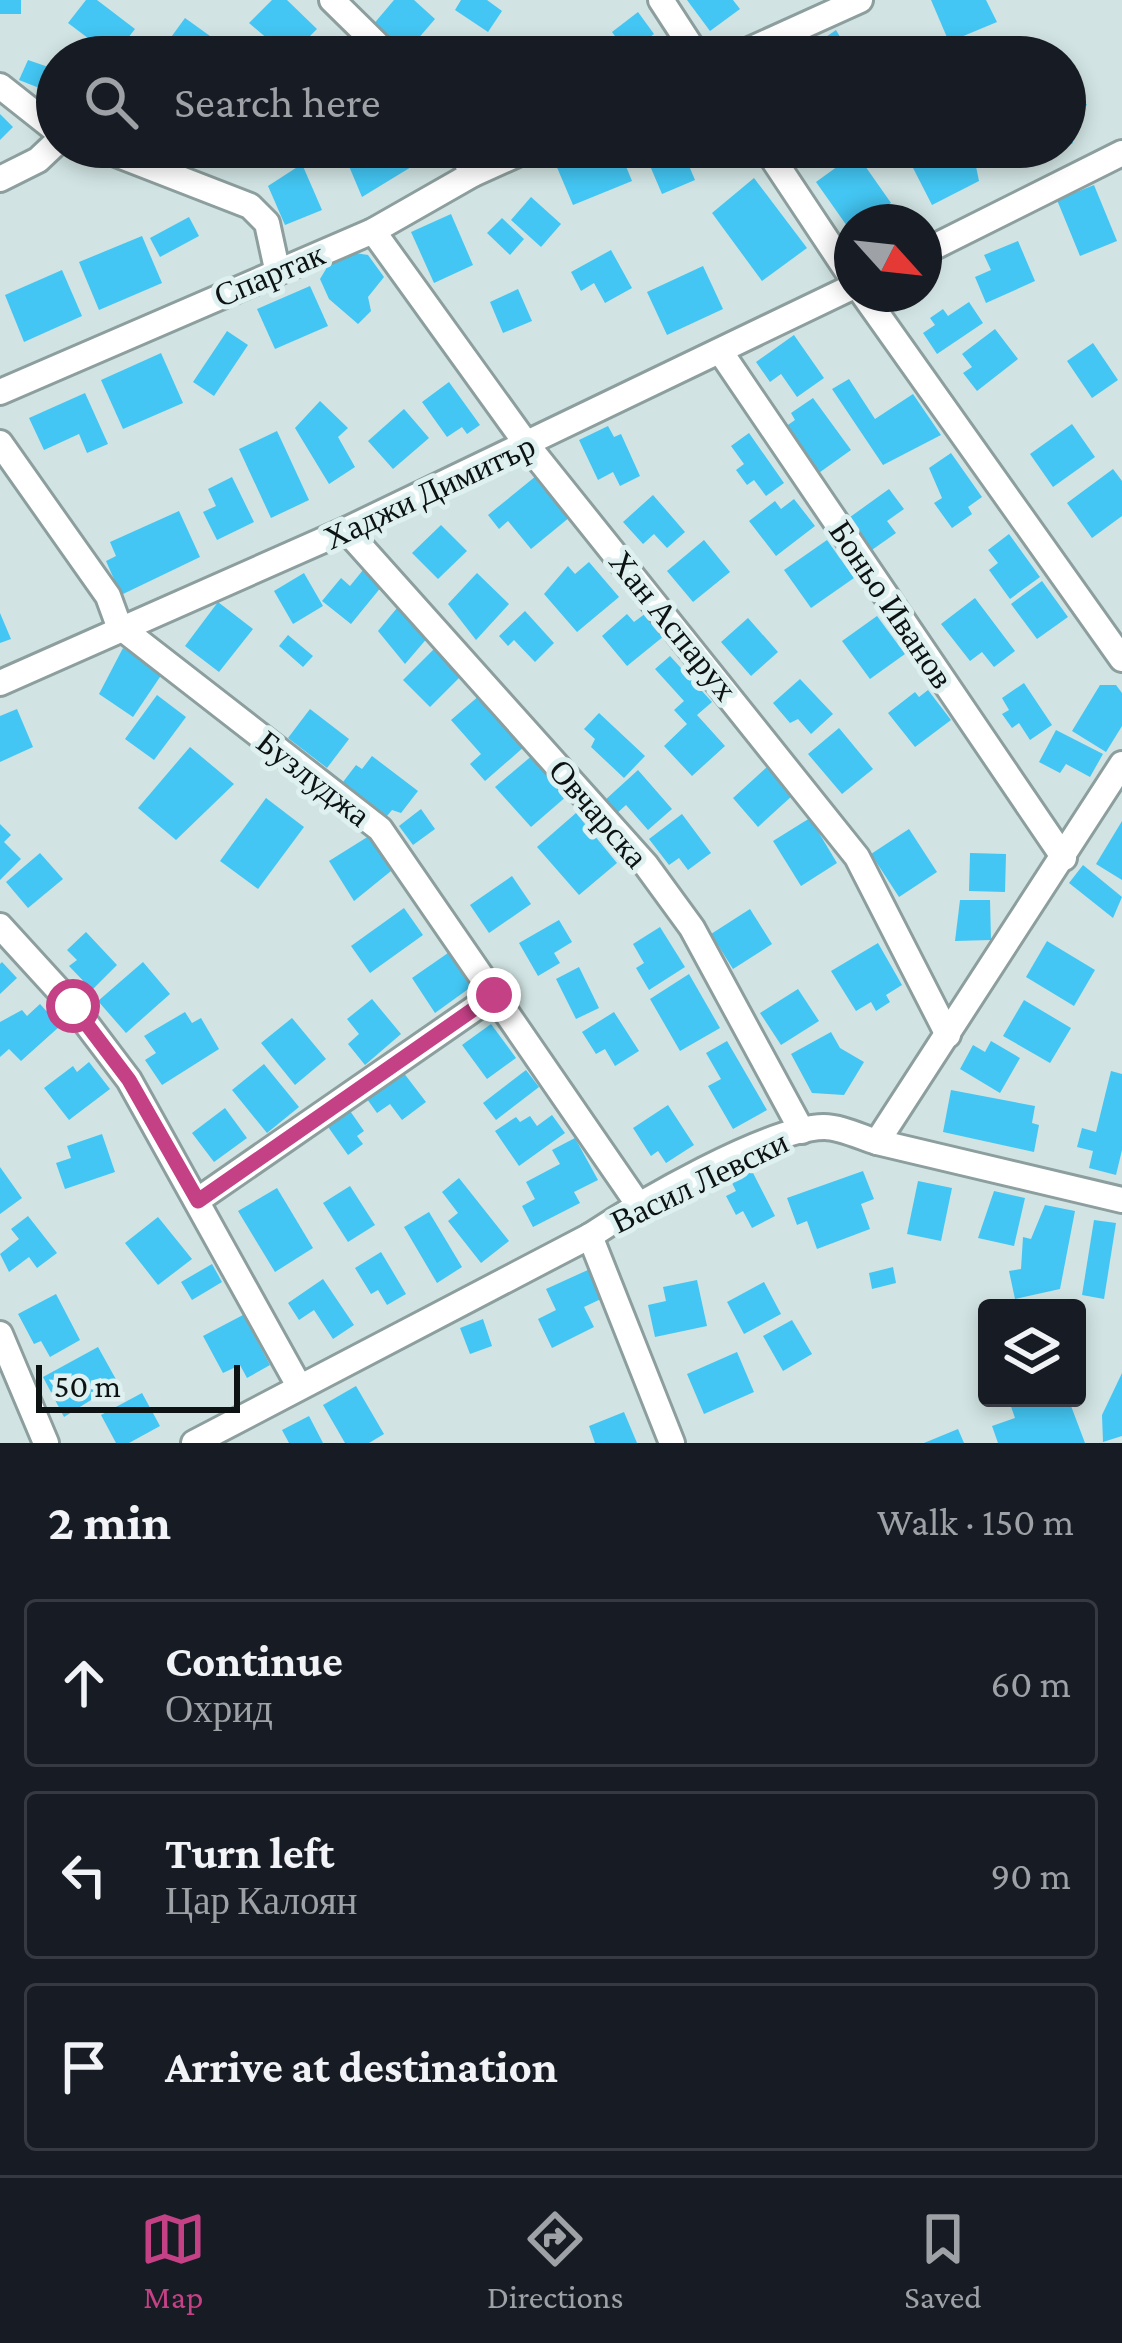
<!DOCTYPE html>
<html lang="en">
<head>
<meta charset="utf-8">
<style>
	:root { --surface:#171b24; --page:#242831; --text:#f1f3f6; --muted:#9ea1a6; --line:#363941; --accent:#c44186 }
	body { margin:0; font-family:"Crimson Pro",serif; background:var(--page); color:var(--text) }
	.controls { position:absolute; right:36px; bottom:36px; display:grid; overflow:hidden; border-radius:12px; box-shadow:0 6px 18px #0003 }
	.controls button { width:108px; height:108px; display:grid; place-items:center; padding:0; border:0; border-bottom:3px solid var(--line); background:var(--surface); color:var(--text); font:60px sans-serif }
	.compass { position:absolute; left:834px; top:204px; width:108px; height:108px; border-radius:50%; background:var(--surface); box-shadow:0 6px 18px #0003; rotate:117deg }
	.scale { position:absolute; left:36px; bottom:30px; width:204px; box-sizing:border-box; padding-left:12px; border:6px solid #0c1312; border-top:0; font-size:33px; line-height:42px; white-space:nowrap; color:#0c1312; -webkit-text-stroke:9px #def1f0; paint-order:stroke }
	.stop { position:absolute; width:36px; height:36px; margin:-27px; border:9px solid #c44186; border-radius:50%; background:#fff }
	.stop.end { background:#c44186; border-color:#fff; box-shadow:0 3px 12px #0008 }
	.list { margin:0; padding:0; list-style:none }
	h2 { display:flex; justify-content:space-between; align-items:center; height:156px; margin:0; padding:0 48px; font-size:51px }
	h2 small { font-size:39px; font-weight:400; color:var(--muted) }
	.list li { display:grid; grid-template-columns:78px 1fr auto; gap:36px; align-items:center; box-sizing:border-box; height:168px; margin:0 24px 24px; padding:0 24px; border:3px solid var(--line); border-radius:12px }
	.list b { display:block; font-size:45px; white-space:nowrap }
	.list p { margin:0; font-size:39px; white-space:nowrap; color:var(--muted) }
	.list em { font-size:39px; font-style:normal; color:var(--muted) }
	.icon { flex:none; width:66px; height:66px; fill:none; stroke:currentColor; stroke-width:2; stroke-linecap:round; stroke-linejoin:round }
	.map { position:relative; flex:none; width:1122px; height:1443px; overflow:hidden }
	.search { position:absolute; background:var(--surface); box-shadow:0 6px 18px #0003; left:36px; right:36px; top:36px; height:132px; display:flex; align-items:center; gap:30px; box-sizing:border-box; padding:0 42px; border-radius:66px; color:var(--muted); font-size:45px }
	.sheet { height:732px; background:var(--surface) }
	nav { display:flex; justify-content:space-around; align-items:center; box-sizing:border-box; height:168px; border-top:3px solid var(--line); background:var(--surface); font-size:33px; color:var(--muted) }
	nav a { display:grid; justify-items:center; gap:6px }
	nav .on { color:var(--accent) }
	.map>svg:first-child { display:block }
	.building { fill:#43c6f3 }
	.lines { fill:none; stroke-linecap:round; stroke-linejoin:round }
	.minor-casing { stroke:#8c9e9d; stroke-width:30 }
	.minor { stroke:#fff; stroke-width:24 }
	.route { stroke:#c44186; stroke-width:15 }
	.labels { text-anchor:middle; stroke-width:10; stroke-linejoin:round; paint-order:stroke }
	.street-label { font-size:33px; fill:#0c1312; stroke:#def1f0 }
</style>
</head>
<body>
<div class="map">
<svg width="1122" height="1443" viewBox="0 0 1122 1443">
	<rect width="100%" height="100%" fill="#d1e4e3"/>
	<g class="building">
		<rect x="0" y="0" width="21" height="14"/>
		<polygon points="86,0 97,0 135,29 113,57 68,23"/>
		<polygon points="272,0 287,0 317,29 289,57 249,23"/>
		<polygon points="394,0 414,0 435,19 404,55 372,26"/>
		<polygon points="461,0 487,0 502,11 488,32 455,10"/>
		<polygon points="687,0 733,0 740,9 710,31"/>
		<polygon points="931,0 986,0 997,22 949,42"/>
		<polygon points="638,12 654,34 628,54 612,32"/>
		<polygon points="185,18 235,54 233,57 192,57 169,40"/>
		<polygon points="836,30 852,57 812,57 807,50"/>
		<polygon points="597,39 605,57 579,57 575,49"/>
		<polygon points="899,45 907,57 881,57"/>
		<polygon points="28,60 57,70 57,95 19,80"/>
		<polygon points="1065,69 1087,105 1068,117 1065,113"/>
		<polygon points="0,114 13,127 0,140"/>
		<polygon points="1065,127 1073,143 1043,159 1039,152 1019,163 1011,147 1065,147"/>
		<polygon points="212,147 257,147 247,166"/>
		<polygon points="353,147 407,147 416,164 362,197 343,152"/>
		<polygon points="599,147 618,147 632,181 573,205 556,165"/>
		<polygon points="642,147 681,147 695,180 662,194"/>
		<polygon points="941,147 972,147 979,181 932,205 910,162"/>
		<polygon points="856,153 891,203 864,222 852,222 852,233 816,182"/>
		<polygon points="302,164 322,210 285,225 268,186"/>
		<polygon points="754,178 807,248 762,281 712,213"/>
		<polygon points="1094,185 1117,241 1080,256 1057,200"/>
		<polygon points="531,197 561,224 541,247 511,220"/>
		<polygon points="451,214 473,265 434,283 411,232"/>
		<polygon points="189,217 199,236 160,257 150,238"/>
		<polygon points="502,218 524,239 510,255 487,233"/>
		<polygon points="142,236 162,283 99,310 79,262"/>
		<polygon points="1018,241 1035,281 986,303 975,277 991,270 984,255"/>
		<polygon points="611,250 632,288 605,303 594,283 581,291 571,272"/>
		<polygon points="349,252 368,255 384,277 368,297 371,311 358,324 329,299 320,279 326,269 321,262"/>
		<polygon points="703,266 723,309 667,335 647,292"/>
		<polygon points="62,270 82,316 24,342 5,295"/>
		<polygon points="310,286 328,326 275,349 257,309"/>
		<polygon points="518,289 532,321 503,333 490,302"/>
		<polygon points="969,302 983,323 937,354 923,333 935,325 930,318 943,309 948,316"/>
		<polygon points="995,329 1018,359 977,391 963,373 972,367 962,354"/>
		<polygon points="227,331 248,345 214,396 193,382"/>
		<polygon points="794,335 824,378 797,397 781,374 770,382 756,362"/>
		<polygon points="1093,343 1118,380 1092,398 1067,361"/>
		<polygon points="161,353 183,403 123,429 101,380"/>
		<polygon points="849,379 875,419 913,394 941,435 883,465 832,389"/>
		<polygon points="449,382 480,425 467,434 462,427 447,437 422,402"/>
		<polygon points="85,393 108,444 87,453 79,434 44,450 29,418"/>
		<polygon points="813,398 851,450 816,475 785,427 795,420 791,413"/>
		<polygon points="320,401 348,428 338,437 355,467 329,484 295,428"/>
		<polygon points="404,409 429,438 393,469 368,441"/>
		<polygon points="1072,424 1095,457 1053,487 1030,454"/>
		<polygon points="608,426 614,437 621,434 640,476 620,486 613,472 598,480 579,440"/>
		<polygon points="277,431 309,500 271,518 239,449"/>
		<polygon points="749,433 784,483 766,496 754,480 747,485 736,470 744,464 731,446"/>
		<polygon points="951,453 982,497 968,507 972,514 952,528 934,503 942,498 929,468"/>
		<polygon points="1113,469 1122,481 1122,516 1092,538 1067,503"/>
		<polygon points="536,476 570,517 531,549 508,521 499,529 488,515"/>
		<polygon points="232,477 254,522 217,540 203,512 216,506 208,489"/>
		<polygon points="889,489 904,509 887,521 896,533 869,552 846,520"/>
		<polygon points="653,495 685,532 667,548 654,534 643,544 623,522"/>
		<polygon points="794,499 815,526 776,556 749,521 775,501 781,509"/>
		<polygon points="179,511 200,557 121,595 106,561 116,556 110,542"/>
		<polygon points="441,525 467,551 438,579 412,553"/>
		<polygon points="1009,534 1040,577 1010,599 989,570 998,563 988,550"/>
		<polygon points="704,540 730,572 693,602 667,571"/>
		<polygon points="827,540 854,578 811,608 784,570"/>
		<polygon points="589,562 619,597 577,632 544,594 568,566 575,574"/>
		<polygon points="363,570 382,586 351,624 322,601 341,578 350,586"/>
		<polygon points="304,573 323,606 293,624 274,591"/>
		<polygon points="477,573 509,604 476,640 448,604"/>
		<polygon points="1042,581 1068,617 1037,639 1011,604"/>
		<polygon points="975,598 1015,651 994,667 982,652 970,661 941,624"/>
		<polygon points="218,602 253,629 219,672 185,646"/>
		<polygon points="397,608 429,636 405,664 378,631"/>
		<polygon points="525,611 554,643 535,662 514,640 508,646 499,636"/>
		<polygon points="0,613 11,639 0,643"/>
		<polygon points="646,613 664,636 627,666 602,636 627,614 634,622"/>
		<polygon points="877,616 905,654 870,679 842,641"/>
		<polygon points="748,618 778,652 751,676 721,642"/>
		<polygon points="288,635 313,656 303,667 279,646"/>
		<polygon points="439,644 466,671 430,707 403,680"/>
		<polygon points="123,648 162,674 133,717 99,694"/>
		<polygon points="670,656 712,702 697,715 725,746 692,776 664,746 687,724 674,710 684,701 655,669"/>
		<polygon points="800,679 833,714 811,734 798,719 790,723 773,703"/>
		<polygon points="1024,683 1052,725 1030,740 1019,723 1012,728 1002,714 1009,710 1002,698"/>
		<polygon points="1100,685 1116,685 1122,693 1122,726 1106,752 1072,731"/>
		<polygon points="928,690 951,720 915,747 888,713 915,692 919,697"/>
		<polygon points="157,695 186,717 154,760 125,739"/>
		<polygon points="480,695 525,746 485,781 470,764 481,754 451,720"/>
		<polygon points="17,709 33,747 0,762 0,716"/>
		<polygon points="310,709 349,739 327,768 288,738"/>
		<polygon points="599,713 645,756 624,778 591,747 595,739 584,729"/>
		<polygon points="839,728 873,769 842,794 808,754"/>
		<polygon points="1056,730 1103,754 1090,777 1066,764 1060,773 1039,762"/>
		<polygon points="190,747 234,784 176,840 138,808"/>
		<polygon points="534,754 568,795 531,827 495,787"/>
		<polygon points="372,756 418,791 401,813 392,810 387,816 343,782 356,765 362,769"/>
		<polygon points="767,767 793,795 758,827 733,798"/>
		<polygon points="638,770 672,809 648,830 626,805 616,814 604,801"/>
		<polygon points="266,798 304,827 258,889 220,861"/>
		<polygon points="421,809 435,829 413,845 399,826"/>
		<polygon points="576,813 617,863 579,895 537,847"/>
		<polygon points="682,814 711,853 688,870 679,858 669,865 649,839"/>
		<polygon points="810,818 837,863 801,886 773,841"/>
		<polygon points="1122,821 1122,880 1096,864"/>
		<polygon points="0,824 11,835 4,842 21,859 0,880"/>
		<polygon points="909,829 937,872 899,897 871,854"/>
		<polygon points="369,836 391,871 354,901 329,861"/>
		<polygon points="40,853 63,879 28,908 6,882"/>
		<polygon points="970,853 1006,854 1005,892 969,891"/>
		<polygon points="1083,865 1122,897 1113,918 1069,883"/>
		<polygon points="512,876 531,904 489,933 470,905"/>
		<polygon points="960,900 990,900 991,940 955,941"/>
		<polygon points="404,908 423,935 370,973 351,946"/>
		<polygon points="750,909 772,944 733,969 711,934"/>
		<polygon points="559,920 572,942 554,953 560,963 538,976 519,943"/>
		<polygon points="660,927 685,967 649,990 636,968 644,963 633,944"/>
		<polygon points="86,932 117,965 92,990 69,966 77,960 67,950"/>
		<polygon points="1047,941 1095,970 1074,1006 1026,977"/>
		<polygon points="878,943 902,985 886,995 890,1002 876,1011 871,1002 856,1011 831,971"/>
		<polygon points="448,953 471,987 435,1013 412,978"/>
		<polygon points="2,962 17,978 0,994 0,964"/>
		<polygon points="143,962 170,994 126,1033 98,1001"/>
		<polygon points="579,967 599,1008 576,1019 556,979"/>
		<polygon points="689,974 720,1028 680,1051 650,999"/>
		<polygon points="798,989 819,1021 781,1045 760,1013"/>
		<polygon points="372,999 401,1034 365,1065 348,1044 359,1034 347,1019"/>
		<polygon points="1024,1000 1071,1028 1050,1063 1003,1036"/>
		<polygon points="40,1004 60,1026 21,1061 9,1049 0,1057 0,1022 22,1010 27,1016"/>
		<polygon points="185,1012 192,1023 201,1018 219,1049 162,1085 145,1060 156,1053 144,1036"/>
		<polygon points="614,1012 639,1051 615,1066 605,1049 596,1054 582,1032"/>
		<polygon points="292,1018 326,1059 295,1085 261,1043"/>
		<polygon points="491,1024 516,1058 487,1079 462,1045"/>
		<polygon points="831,1032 840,1048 864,1062 844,1095 812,1093 791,1054"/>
		<polygon points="727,1041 767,1110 733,1129 708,1086 721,1079 706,1053"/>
		<polygon points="991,1041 1020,1058 1000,1093 960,1069 973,1045 985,1052"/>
		<polygon points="89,1062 110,1089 69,1120 44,1088 73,1066 77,1072"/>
		<polygon points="264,1064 299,1107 267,1133 232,1090"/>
		<polygon points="526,1070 539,1087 496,1120 483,1103"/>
		<polygon points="1111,1071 1122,1074 1122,1150 1116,1175 1089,1168 1093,1151 1077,1147 1082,1128 1096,1132"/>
		<polygon points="403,1072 426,1102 402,1120 390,1104 377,1113 367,1099"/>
		<polygon points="951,1090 1035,1106 1032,1123 1039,1125 1034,1152 943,1132"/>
		<polygon points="668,1105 694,1145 666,1163 658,1151 651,1156 633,1128"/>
		<polygon points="225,1108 247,1138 214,1162 192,1133"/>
		<polygon points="348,1108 364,1131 357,1136 363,1144 348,1155 326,1124"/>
		<polygon points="552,1115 565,1133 519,1166 495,1131 516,1117 520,1122 530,1116 537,1126"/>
		<polygon points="102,1134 115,1172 65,1189 56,1163 71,1158 67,1146"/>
		<polygon points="575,1138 598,1180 574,1192 580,1203 533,1227 522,1206 535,1199 526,1182 560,1164 552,1150"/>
		<polygon points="0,1167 22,1198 0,1214"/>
		<polygon points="751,1169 775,1216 752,1228 743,1211 736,1215 726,1196 736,1191 730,1179"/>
		<polygon points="863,1171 874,1199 861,1204 870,1229 817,1249 807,1221 797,1225 787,1198"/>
		<polygon points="459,1178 509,1241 481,1263 448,1221 458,1213 442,1192"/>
		<polygon points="918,1181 952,1188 941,1241 907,1234"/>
		<polygon points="350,1186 375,1225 348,1242 323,1203"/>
		<polygon points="277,1188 313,1248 275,1272 238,1211"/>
		<polygon points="994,1191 1025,1198 1014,1246 978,1238"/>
		<polygon points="1045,1205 1075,1211 1060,1289 1015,1299 1009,1271 1021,1269 1023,1237 1031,1239"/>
		<polygon points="429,1212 462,1267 437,1283 404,1227"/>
		<polygon points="28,1216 57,1253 37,1268 29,1257 9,1272 0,1254 19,1239 11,1229"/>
		<polygon points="158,1217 192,1259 158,1285 125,1243"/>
		<polygon points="1094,1220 1116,1223 1104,1299 1082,1295"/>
		<polygon points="381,1252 406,1294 387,1305 378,1290 371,1294 355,1268"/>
		<polygon points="212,1264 222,1282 192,1300 181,1282"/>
		<polygon points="893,1267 896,1283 872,1289 869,1273"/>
		<polygon points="590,1269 603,1298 584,1307 594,1327 552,1348 538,1319 556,1310 546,1289"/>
		<polygon points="323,1279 354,1325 333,1339 314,1310 299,1320 288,1303"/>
		<polygon points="697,1280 707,1326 655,1337 648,1305 666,1301 663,1287"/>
		<polygon points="764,1282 781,1314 744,1334 727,1302"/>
		<polygon points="56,1294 80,1340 50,1357 41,1341 34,1344 18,1314"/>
		<polygon points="243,1315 270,1365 247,1378 240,1365 223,1373 203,1336"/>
		<polygon points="483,1319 492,1346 470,1354 460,1328"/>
		<polygon points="792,1320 812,1354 783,1371 763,1336"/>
		<polygon points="98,1347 118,1383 64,1417 43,1377"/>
		<polygon points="737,1352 754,1392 704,1414 687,1374"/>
		<polygon points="1122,1373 1122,1436 1103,1442 1102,1415"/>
		<polygon points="356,1386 384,1434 369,1443 345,1443 323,1405"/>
		<polygon points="142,1393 160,1426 129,1443 116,1443 101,1415"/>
		<polygon points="1008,1398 1068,1398 1085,1443 998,1443 992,1426 1015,1418"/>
		<polygon points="624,1412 637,1443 595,1443 589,1426"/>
		<polygon points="309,1416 323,1443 289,1443 282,1430"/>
		<polygon points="958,1429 964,1443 924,1443"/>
	</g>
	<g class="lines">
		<g class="minor-casing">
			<g id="minor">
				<polyline points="332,0 390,57"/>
				<polyline points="661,0 698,57"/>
				<polyline points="734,57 860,0"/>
				<polyline points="0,86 57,131"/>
				<polyline points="98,147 250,206 267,223 277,269"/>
				<polyline points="458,147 473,174"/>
				<polyline points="765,147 852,278"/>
				<polyline points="0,179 38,160 57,142"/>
				<polyline points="373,231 528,446 857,857 948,1035"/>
				<polyline points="924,252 1122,153"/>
				<polyline points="863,294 1122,659"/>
				<polyline points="720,351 1064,858"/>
				<polyline points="0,392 373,231 473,174 533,147"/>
				<polyline points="0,443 108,596 119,626 380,829 638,1204"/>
				<polyline points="346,530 646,865 692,928 802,1131"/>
				<polyline points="0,683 346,530 852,287"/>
				<polyline points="0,926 73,1006 129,1080 299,1386"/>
				<polyline points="877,1142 1122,1200"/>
				<polyline points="198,1200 494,995"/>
				<polyline points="590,1236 672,1443"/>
				<polyline points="0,1334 46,1443"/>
				<path d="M 194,1443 L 590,1236 C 638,1204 767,1128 824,1127 C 840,1127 861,1137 877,1142 L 1122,764"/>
			</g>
		</g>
		<use href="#minor" class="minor"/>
	</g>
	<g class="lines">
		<polyline class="route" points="73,1006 129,1080 198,1201 494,995"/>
	</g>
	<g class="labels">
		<g class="street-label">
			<text transform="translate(269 274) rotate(-23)" y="12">Спартак</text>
			<text transform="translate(429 491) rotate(-25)" y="12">Хаджи Димитър</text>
			<text transform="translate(892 604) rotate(56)" y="12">Боньо Иванов</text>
			<text transform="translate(674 625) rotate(51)" y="12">Хан Аспарух</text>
			<text transform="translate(314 778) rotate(38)" y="12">Бузлуджа</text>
			<text transform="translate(599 813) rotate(49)" y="12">Овчарска</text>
			<text transform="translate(699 1181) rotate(-26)" y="12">Васил Левски</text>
		</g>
	</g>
</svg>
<div class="controls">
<button><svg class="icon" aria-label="layers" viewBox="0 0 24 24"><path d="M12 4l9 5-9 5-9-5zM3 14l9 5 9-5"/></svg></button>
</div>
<svg class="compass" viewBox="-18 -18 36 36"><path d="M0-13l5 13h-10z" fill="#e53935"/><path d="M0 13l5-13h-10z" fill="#9ea1a6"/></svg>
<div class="scale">50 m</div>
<div class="stop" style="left:73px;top:1006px"></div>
<div class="stop end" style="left:494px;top:995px"></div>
<div class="search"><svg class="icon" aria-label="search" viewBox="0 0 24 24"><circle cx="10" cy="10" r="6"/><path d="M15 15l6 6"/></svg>Search here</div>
</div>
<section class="sheet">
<h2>2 min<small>Walk · 150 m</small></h2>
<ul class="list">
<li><svg class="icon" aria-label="ahead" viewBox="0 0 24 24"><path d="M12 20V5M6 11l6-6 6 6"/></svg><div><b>Continue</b><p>Охрид</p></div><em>60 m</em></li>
<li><svg class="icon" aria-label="left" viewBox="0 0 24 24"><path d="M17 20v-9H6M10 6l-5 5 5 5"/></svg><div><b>Turn left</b><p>Цар Калоян</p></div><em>90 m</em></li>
<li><svg class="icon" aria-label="arrive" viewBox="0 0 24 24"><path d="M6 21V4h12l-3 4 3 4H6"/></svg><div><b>Arrive at destination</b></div></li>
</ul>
</section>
<nav>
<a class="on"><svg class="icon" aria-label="map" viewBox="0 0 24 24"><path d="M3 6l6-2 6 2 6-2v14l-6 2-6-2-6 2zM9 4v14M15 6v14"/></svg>Map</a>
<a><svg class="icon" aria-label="directions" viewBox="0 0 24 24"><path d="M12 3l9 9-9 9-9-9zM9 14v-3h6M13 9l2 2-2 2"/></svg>Directions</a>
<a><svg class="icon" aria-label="saved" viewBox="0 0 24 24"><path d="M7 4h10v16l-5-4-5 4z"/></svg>Saved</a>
</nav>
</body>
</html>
